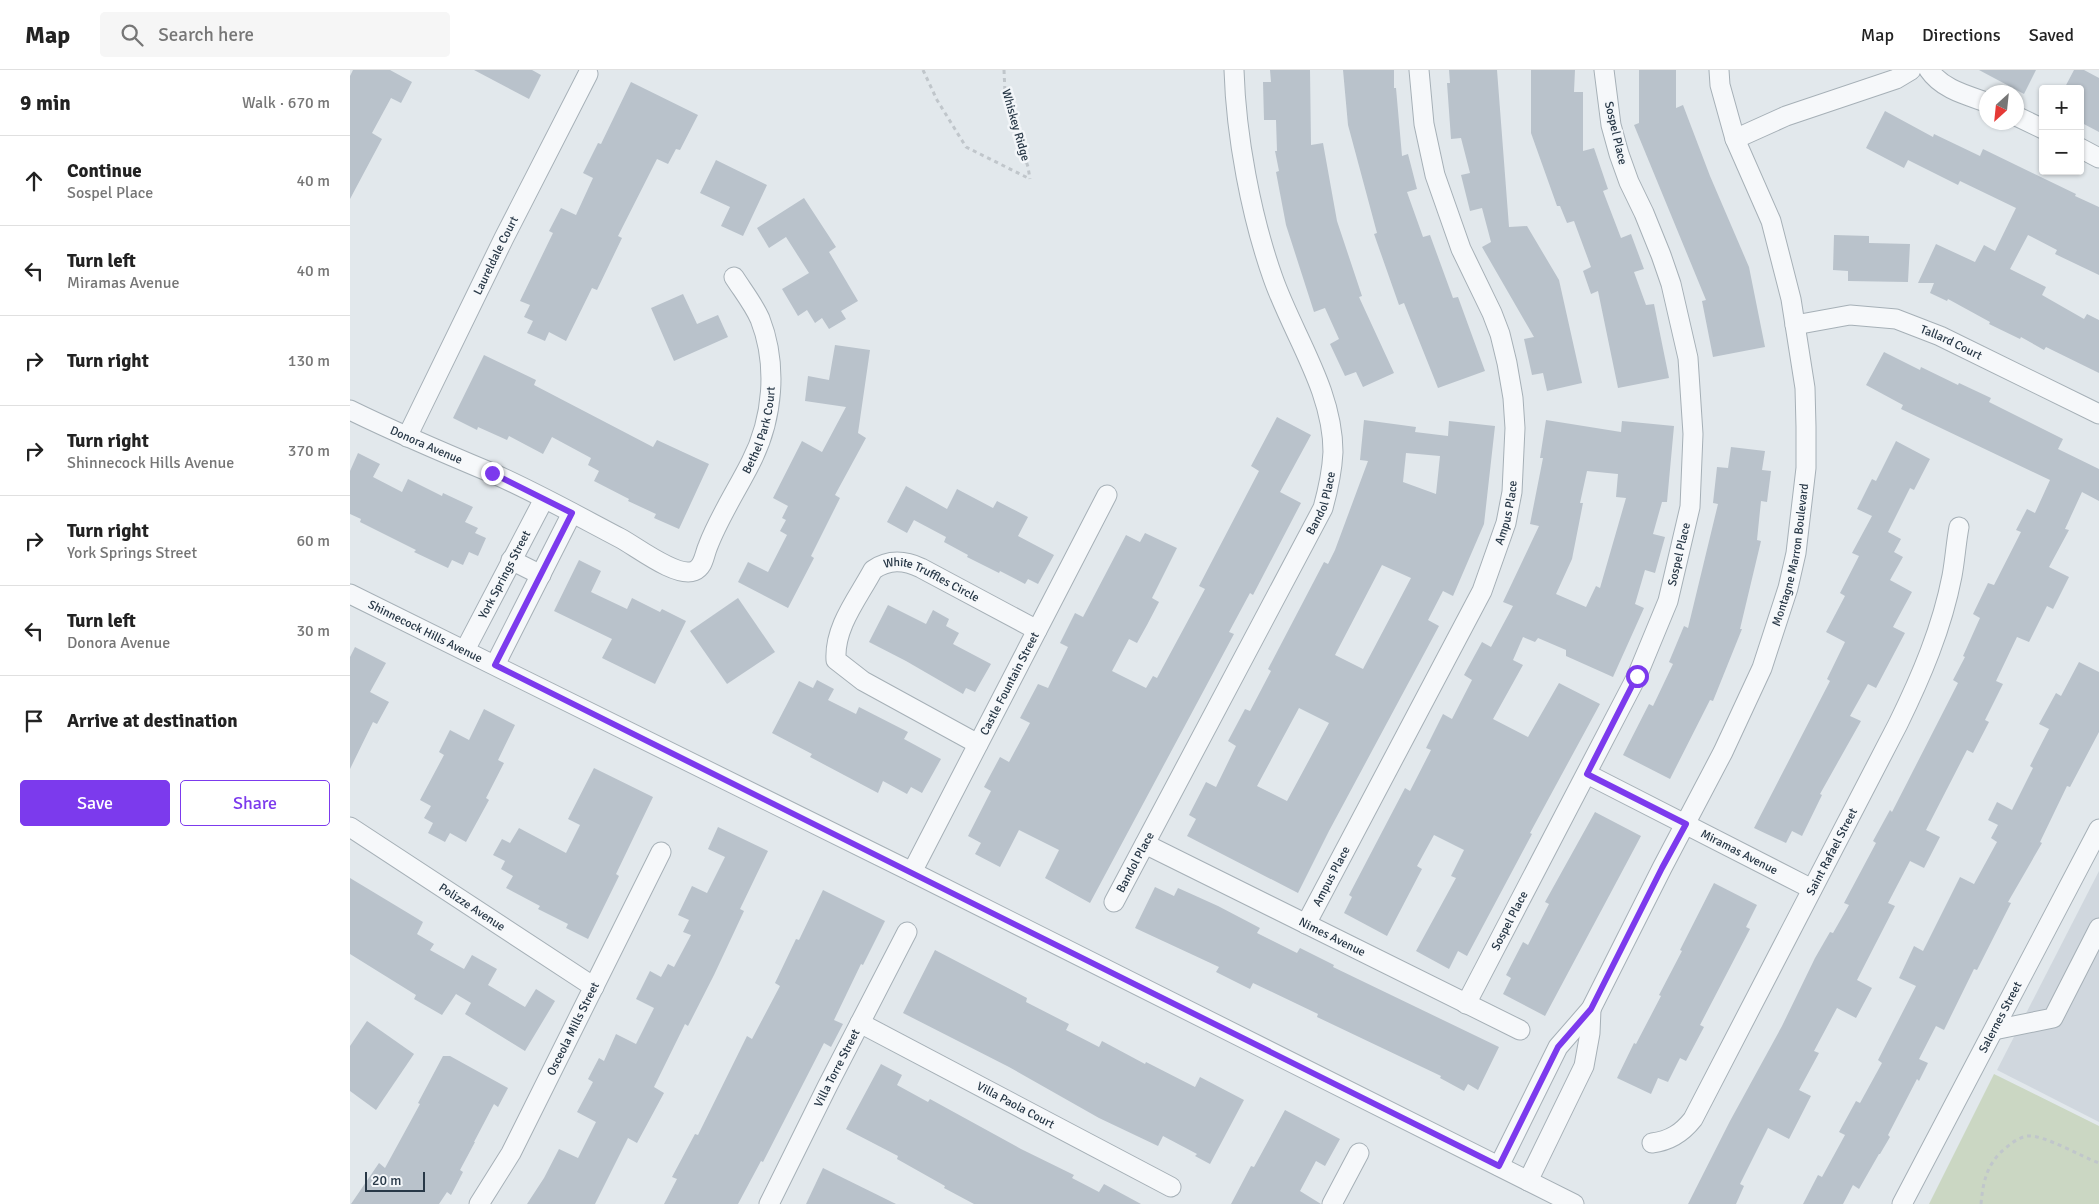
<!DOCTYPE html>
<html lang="en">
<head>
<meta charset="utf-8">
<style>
	:root { --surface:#fff; --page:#f6f6f6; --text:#222; --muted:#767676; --line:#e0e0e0; --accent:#7c3aed }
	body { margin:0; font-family:Signika,sans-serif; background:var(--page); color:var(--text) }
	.controls { position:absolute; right:15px; top:15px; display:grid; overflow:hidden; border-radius:5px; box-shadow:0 1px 4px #0004 }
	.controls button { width:45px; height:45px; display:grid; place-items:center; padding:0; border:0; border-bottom:1px solid var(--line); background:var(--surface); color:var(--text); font:25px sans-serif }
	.compass { position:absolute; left:1629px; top:15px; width:45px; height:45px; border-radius:50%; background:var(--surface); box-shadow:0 1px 4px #0004; rotate:207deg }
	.scale { position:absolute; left:15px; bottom:12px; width:60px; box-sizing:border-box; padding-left:5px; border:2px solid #283847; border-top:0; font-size:14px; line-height:18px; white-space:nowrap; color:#283847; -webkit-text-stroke:4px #f3f6f9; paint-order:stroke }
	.stop { position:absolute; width:15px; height:15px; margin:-11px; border:4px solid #7c3aed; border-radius:50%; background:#fff }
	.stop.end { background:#7c3aed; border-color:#fff; box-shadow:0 1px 5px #0008 }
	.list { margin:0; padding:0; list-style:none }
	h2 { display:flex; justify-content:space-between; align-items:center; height:65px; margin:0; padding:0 20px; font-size:21px }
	h2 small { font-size:16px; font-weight:400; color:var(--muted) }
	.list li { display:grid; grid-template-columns:32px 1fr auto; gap:15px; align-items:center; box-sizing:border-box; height:90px; padding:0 20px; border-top:1px solid var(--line) }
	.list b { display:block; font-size:19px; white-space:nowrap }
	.list p { margin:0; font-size:16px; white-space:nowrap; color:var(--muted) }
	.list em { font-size:16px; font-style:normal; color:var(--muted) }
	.actions { display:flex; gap:10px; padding:15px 20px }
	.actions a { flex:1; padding:11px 0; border:1px solid var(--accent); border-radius:5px; text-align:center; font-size:18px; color:var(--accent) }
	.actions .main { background:var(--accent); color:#fff }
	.icon { flex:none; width:28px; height:28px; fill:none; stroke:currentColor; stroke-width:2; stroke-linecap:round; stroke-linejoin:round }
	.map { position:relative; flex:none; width:1749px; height:1134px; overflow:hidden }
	header { display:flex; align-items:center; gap:30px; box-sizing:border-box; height:70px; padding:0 25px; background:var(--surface); border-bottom:1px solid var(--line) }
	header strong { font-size:24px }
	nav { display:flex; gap:28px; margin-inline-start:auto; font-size:18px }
	.search { width:350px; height:45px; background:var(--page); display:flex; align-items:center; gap:12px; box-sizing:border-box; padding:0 18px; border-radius:5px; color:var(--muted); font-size:19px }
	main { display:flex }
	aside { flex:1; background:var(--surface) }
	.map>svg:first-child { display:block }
	.built { fill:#d0d7de }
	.green { fill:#cbd7c3 }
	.building { fill:#b9c2cb; fill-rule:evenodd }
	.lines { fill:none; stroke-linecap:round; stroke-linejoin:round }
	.minor-casing { stroke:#a6b0b7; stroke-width:21 }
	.path { stroke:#c0c6cb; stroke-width:3; stroke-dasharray:4 4; stroke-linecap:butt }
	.minor { stroke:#f6f8fa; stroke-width:19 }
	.route { stroke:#7c3aed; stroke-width:6 }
	.labels { text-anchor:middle; stroke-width:5; stroke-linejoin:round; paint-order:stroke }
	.street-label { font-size:12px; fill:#283847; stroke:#f3f6f9 }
</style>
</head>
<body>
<header>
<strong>Map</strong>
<div class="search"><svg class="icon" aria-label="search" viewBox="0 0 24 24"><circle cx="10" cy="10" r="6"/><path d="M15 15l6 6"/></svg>Search here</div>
<nav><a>Map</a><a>Directions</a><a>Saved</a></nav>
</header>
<main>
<aside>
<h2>9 min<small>Walk · 670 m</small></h2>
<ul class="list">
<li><svg class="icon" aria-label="ahead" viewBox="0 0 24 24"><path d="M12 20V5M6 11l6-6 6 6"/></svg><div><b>Continue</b><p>Sospel Place</p></div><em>40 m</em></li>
<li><svg class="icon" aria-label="left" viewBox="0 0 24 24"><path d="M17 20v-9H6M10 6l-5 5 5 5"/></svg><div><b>Turn left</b><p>Miramas Avenue</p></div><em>40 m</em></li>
<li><svg class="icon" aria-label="right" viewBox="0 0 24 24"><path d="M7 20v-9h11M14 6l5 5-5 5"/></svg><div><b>Turn right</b></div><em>130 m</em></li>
<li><svg class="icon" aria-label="right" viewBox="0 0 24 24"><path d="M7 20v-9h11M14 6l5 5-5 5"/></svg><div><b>Turn right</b><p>Shinnecock Hills Avenue</p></div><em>370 m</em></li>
<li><svg class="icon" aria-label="right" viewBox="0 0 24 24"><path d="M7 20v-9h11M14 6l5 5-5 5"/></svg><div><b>Turn right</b><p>York Springs Street</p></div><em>60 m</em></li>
<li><svg class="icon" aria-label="left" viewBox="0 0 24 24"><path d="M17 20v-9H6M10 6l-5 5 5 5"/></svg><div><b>Turn left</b><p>Donora Avenue</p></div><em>30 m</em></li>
<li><svg class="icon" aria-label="arrive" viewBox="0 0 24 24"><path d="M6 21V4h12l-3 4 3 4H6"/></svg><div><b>Arrive at destination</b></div></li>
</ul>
<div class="actions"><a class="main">Save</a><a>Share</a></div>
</aside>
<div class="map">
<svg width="1749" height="1134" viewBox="0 0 1749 1134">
	<rect width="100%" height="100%" fill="#e2e8ec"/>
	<polygon class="built" points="1749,801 1749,1052 1647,1000"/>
	<polygon class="green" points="1644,1004 1749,1056 1749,1134 1579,1134"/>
	<g class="building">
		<polygon points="3,0 40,0 62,12 51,33 41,28 22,63 32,69 0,129 0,6"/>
		<polygon points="124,0 182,0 191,5 179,29"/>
		<polygon points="920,0 960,0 961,75 973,73 987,151 1012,226 1009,227 1044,303 1013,317 1006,302 995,306 980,274 989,269 975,238 964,242 936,155 926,102 929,101 925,81 927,81 926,50 914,50 913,12 921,12"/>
		<polygon points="993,0 1044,0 1044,18 1046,18 1052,86 1058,84 1067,119 1057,122 1073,167 1080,165 1103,228 1108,227 1135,301 1088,318 1054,233 1049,235 1024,164 1027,163 998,55"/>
		<polygon points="1099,0 1147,0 1159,157 1177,156 1209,210 1232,313 1197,321 1193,303 1182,305 1174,269 1184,267 1132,177 1141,172 1132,138 1120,141 1111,105 1120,103 1111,68 1101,69 1097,13 1100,13"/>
		<polygon points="1181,0 1225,0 1224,22 1233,22 1233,81 1244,78 1258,119 1253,121 1271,168 1281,164 1294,199 1284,202 1296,235 1304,234 1319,308 1268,318 1248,221 1241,224 1233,201 1241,197 1224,151 1217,153 1210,136 1207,136 1181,63"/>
		<polygon points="1289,0 1326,0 1326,38 1333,35 1360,106 1399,197 1415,277 1363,287 1352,231 1356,230 1284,55 1289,53"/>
		<polygon points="1629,0 1686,0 1674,24"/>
		<polygon points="1724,0 1734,0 1749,8 1749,62 1730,52 1730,19 1714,19"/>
		<polygon points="281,12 348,45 330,80 326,79 318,94 307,89 268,166 272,168 247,220 242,218 216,271 199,262 195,271 177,263 183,251 174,247 180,235 170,231 203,163 199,161 211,138 226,145 243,108 233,103 248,73 251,74"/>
		<polygon points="1535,41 1583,67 1584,64 1630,86 1633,79 1726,124 1725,126 1749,137 1749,205 1705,184 1707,180 1678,165 1660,199 1696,217 1692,225 1734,249 1737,244 1749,250 1749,303 1696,277 1694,280 1671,267 1670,269 1639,254 1640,252 1598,229 1597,231 1580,223 1584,213 1568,213 1586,174 1625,192 1634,175 1645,181 1666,138 1610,111 1608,115 1558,90 1554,98 1516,78"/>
		<polygon points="366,90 417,115 393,166 371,156 380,137 350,123"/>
		<polygon points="454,128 486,177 479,182 508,231 491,241 496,249 479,259 472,248 465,253 457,240 448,246 432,219 459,203 436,167 419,178 407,158"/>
		<polygon points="1484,165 1519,166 1519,173 1560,174 1558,212 1498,211 1498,201 1483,200"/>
		<polygon points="333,224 347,254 368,245 378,267 324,291 301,238"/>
		<polygon points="485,275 520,280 508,363 516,368 485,425 490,428 461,486 464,488 438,538 388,512 398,492 418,502 437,465 430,461 436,450 432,448 438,436 423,428 452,371 472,382 496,337 455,331 458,306 479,310"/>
		<polygon points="1534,282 1570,300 1571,297 1608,315 1609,313 1641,328 1639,332 1713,369 1708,379 1749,399 1749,431 1732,422 1715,459 1719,460 1699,497 1719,507 1703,539 1697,536 1679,572 1667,567 1646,611 1653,614 1635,650 1639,652 1623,683 1617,680 1576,760 1590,767 1574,798 1560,791 1538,833 1545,836 1507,910 1522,918 1506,948 1487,938 1464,981 1469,983 1449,1020 1461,1026 1439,1069 1418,1058 1390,1114 1394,1116 1386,1134 1338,1134 1380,1051 1432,956 1465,888 1480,862 1483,863 1499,835 1494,833 1526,773 1523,771 1540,740 1542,742 1608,613 1603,610 1615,587 1613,586 1630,548 1623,544 1638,513 1644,515 1671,462 1666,460 1677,439 1685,443 1700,410 1551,339 1553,335 1516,315"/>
		<polygon points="134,285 186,310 184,315 303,377 307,370 359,394 329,459 304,448 306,444 278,431 279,429 244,411 249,401 238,395 241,388 202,367 193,384 159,366 157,370 128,357 127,360 103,348"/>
		<polygon points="927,347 961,365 930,422 951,433 903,525 900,523 879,562 884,564 740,833 695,808 709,780 669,760 650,797 625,784 631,773 618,766 641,721 634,717 650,687 659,692 680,653 670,648 688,614 698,618 718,577 710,573 725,543 733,547 776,465 790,472 795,463 827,478 802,528 809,532 797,555 787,573 779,569 762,601 796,618 803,606 807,608 855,519 849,516 909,401 901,396"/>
		<path d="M 1014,350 L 1066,357 L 1065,362 L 1098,366 L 1099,351 L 1145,356 L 1134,454 L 1103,526 L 1093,521 L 1078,550 L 1089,556 L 979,761 L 948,823 L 837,766 L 846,749 L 839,745 L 856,712 L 866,717 L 886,676 L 878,671 L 895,639 L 900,641 L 921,601 L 918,599 L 974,492 L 978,494 L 985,480 L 1018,391 L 1010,390 ZM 1056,383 L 1090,386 L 1086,424 L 1053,412 ZM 1032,495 L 1061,508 L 1013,599 L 985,585 ZM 949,638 L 979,653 L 937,731 L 907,716 Z"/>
		<path d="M 1196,350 L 1271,362 L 1272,351 L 1324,356 L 1317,432 L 1312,432 L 1303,464 L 1315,467 L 1305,503 L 1295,500 L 1285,534 L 1294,538 L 1263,607 L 1216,586 L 1216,580 L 1188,568 L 1185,572 L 1173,567 L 1163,590 L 1173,595 L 1143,649 L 1178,667 L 1209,613 L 1250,634 L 1180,763 L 1182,764 L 1117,886 L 1108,881 L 1099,899 L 1066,881 L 1106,808 L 1101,806 L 1114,780 L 1084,765 L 1067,796 L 1072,799 L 1037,866 L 994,843 L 1002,827 L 999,825 L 1055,718 L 1060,721 L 1081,680 L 1076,678 L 1093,644 L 1102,649 L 1122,610 L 1114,605 L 1132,572 L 1141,577 L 1163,536 L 1153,532 L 1189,456 L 1180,454 L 1193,388 L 1190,388 ZM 1237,401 L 1268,404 L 1266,427 L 1276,428 L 1250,518 L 1246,516 L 1236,537 L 1206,524 L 1222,489 L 1233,433 L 1230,433 Z"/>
		<polygon points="1546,371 1580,389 1564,420 1560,418 1538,462 1551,469 1544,482 1553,487 1540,510 1562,522 1543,557 1555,563 1526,618 1518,614 1500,646 1511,651 1470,724 1472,725 1452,766 1442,761 1436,773 1404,758 1480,611 1477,609 1495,572 1476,562 1495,526 1490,523 1509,486 1502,483 1522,446 1507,439 1522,409 1526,411"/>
		<polygon points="1381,377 1415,381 1412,400 1421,401 1417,432 1411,431 1407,470 1411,471 1390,559 1392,559 1363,631 1360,630 1320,709 1273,685 1299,634 1303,636 1323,594 1319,592 1334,556 1338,558 1368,434 1363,433 1367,397 1378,398"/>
		<polygon points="8,383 30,394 23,407 52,422 58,409 92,426 93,423 123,437 115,452 128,458 125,463 136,468 128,486 119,482 113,495 102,490 98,498 64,482 66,480 10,452 11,449 0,444 0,401"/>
		<polygon points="556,416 597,439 607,419 643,438 647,431 678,447 668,466 704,485 688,514 678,509 675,514 650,501 649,503 617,487 618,485 594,472 596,467 564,450 557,463 537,452"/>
		<polygon points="229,490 251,501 241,522 277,539 282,528 310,542 312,539 336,551 305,614 252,588 262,569 204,541"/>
		<polygon points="388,528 425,582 377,614 340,561"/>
		<polygon points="538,535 576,554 583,540 599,549 596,556 609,563 603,574 641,594 625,622 616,618 613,624 556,591 519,572"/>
		<polygon points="5,577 36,593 20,622 39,632 27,654 23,652 0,699 0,587"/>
		<polygon points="1729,592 1749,602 1749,662 1720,717 1717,716 1690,772 1692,773 1658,832 1661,833 1627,900 1624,899 1594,960 1586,956 1569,989 1578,993 1569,1011 1567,1009 1538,1065 1540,1067 1530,1084 1529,1084 1509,1119 1503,1115 1493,1134 1453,1134 1468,1105 1472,1107 1495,1065 1489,1062 1506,1031 1510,1033 1532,993 1528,990 1566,916 1549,908 1564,876 1573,881 1610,807 1624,814 1647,772 1641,768 1648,755 1638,750 1647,732 1662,740 1683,698 1680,696 1699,659 1689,654 1706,623 1711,626"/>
		<polygon points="467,610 484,619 478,630 506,644 509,637 558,662 554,669 591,689 572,723 561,717 557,724 533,711 528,723 460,687 462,684 422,663 449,611 463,618"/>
		<polygon points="134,639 165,655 148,690 154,693 136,728 139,730 116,772 100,763 95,772 78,763 83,753 74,748 81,736 70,730 94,685 89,682 100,660 119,670"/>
		<polygon points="244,698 303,727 266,804 269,806 238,869 216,858 218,854 188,839 190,836 156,818 163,806 151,799 155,791 143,785 152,769 160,773 169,758 216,783 230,755 218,749"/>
		<polygon points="1245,742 1291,766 1195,946 1153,924 1161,908 1156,905 1173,872 1178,875 1199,834 1195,832"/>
		<polygon points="368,757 418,781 390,839 394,841 364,905 338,956 335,954 304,1017 314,1023 287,1073 278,1068 245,1134 177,1134 194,1108 209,1079 228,1088 246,1052 227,1042 243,1012 238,1009 249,988 254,991 266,964 286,974 304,938 286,929 300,901 311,907 318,894 324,897 341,865 333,862 339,850 328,845 342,816 357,823 375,787 358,779"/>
		<polygon points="0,808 73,852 67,864 84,874 80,880 114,899 122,885 147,899 138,915 175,937 186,919 205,931 175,981 115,944 121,933 106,924 92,945 64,929 66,925 0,884"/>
		<polygon points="1364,813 1407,835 1396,857 1400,859 1350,955 1354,957 1336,991 1330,988 1318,1012 1308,1008 1301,1024 1267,1008 1284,973 1286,974 1311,926 1309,925 1332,881 1330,880"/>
		<polygon points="805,817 824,826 828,818 868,836 910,858 907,863 947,883 950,878 984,895 983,897 1149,977 1128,1020 1118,1014 1114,1021 1090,1008 1091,1006 967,947 968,944 903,913 900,919 866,902 869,897 785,858"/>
		<polygon points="473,820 535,851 513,895 511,894 484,950 493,954 481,977 474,973 413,1092 411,1091 388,1134 314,1134 327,1109 322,1107 345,1064 348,1065 397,966 402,969 430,916 425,913 446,869 449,870"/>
		<polygon points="585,880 677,928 676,932 719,954 716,960 749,977 752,971 795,994 796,992 845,1017 850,1007 894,1030 860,1094 845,1086 847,1084 813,1066 808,1076 749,1048 659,997 553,943"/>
		<polygon points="17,951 64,984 26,1040 0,1021 0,976"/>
		<polygon points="93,986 100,986 158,1018 148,1037 144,1034 124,1072 125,1072 110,1100 113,1102 101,1125 97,1122 89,1134 1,1134 29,1093 35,1098 70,1034 68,1033"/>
		<polygon points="531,994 552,1005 547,1015 578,1032 580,1029 671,1079 724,1105 722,1108 749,1122 754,1114 791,1134 624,1134 594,1118 595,1116 547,1089 548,1086 496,1059"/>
		<polygon points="935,1040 990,1069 975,1096 966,1091 950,1121 971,1134 881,1134 901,1096 904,1097"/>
		<polygon points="473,1098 546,1134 456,1134"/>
	</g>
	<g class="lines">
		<g class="minor-casing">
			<g id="minor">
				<path d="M 1579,0 C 1592,19 1616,25 1636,32"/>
				<polyline points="1666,46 1693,59"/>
				<polyline points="1385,69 1436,46 1546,9 1561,0"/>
				<polyline points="1730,78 1749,88"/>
				<path id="s1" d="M 1445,255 L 1500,245 L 1546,249 L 1590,266 L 1749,344"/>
				<path id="s2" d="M 0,340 C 47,363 94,383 142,403 C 185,422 228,446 270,468 C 287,477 326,508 344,501 C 354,497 354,485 358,476 C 369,447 387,420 401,392 C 423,349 428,295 410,249 C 404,235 393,221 384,207"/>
				<path id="s3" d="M 57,367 L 154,168 L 238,4"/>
				<polyline points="161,490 191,505"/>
				<path id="s4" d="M 0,524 L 562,802 L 1224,1134"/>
				<path id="s5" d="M 115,580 L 194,429"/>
				<polyline points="145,595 222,443"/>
				<path id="s6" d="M 628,674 L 513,611 L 486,590 C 484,557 508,528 523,500 C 539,489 554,490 571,498 L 687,560"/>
				<path id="s7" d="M 1237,704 L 1462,819"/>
				<path id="s8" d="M 0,757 L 244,917"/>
				<path id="s9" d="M 795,774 L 1170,960"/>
				<path id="s10" d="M 562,802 L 757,425"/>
				<path id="s11" d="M 764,832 L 973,438 C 978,420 982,402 983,382 C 983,320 943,265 923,208 C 901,146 886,66 884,0"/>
				<path id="s12" d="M 956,854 L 1132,521 L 1156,453 L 1162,422 L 1165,358 L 1163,328 L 1157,293 L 1150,264 L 1142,243 L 1111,179 L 1085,105 L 1074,54 L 1069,0"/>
				<path id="s13" d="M 1116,934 L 1287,606 L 1318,531 L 1340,437 L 1343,364 L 1338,288 L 1321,214 L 1311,185 L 1294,143 L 1279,112 L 1269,84 L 1261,55 L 1254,0"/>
				<path id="s14" d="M 510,953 L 821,1117"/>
				<polyline points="1644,960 1703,948 1749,858"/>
				<path id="s15" d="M 1302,1073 C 1320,1071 1332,1063 1343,1049 L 1548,654 C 1571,607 1592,558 1602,506 C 1605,490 1606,473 1609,457"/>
				<path id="s16" d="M 1149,1096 L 1208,977 L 1241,939 L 1312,798 L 1373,682 L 1412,598 L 1438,518 L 1446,483 L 1456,398 L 1456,357 L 1455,318 L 1441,229 L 1421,151 L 1385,69 L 1370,15 L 1369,0"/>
				<polyline points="1178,1111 1234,996 1240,963 1241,939"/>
				<path id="s17" d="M 129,1134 L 161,1083 L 311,782"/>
				<path id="s18" d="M 419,1134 L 478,1015 L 557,862"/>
				<polyline points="982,1134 1009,1083"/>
				<path id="s19" d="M 1552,1134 L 1749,759"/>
			</g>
		</g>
		<g class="path">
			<polyline points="573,0 587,30 616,77 680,109"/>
			<polyline points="654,0 655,22 678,97 680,109"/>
			<path d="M 1631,1134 C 1633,1113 1636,1097 1651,1082 C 1659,1075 1667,1068 1677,1066 C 1693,1064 1732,1087 1749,1093"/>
		</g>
		<use href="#minor" class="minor"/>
	</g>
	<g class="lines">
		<polyline class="route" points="142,403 222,443 145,595 1149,1096 1208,977 1241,939 1312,798 1336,754 1237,704 1287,606"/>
	</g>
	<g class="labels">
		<g class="street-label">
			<text transform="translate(666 55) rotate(74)" y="4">Whiskey Ridge</text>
			<text transform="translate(1266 63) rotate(77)" y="4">Sospel Place</text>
			<text dy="4" stroke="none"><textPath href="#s3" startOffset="202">Laureldale Court</textPath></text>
			<text dy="4" stroke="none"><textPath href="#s1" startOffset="162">Tallard Court</textPath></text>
			<text dy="4" stroke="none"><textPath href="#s2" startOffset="539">Bethel Park Court</textPath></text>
			<text dy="4" stroke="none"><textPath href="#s2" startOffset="84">Donora Avenue</textPath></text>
			<text dy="4" stroke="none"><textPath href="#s11" startOffset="450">Bandol Place</textPath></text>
			<text dy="4" stroke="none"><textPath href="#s12" startOffset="459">Ampus Place</textPath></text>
			<text dy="4" stroke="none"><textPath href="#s13" startOffset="499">Sospel Place</textPath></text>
			<text dy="4" stroke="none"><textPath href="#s16" startOffset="682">Montagne Marron Boulevard</textPath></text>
			<text dy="4" stroke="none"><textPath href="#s5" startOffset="85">York Springs Street</textPath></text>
			<text dy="4" stroke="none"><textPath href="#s6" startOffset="328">White Truffles Circle</textPath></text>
			<text dy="4" stroke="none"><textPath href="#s4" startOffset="84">Shinnecock Hills Avenue</textPath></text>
			<text dy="4" stroke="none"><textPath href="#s10" startOffset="212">Castle Fountain Street</textPath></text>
			<text dy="4" stroke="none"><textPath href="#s15" startOffset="350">Saint Rafael Street</textPath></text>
			<text dy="4" stroke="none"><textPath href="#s7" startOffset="171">Miramas Avenue</textPath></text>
			<text dy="4" stroke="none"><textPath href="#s11" startOffset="45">Bandol Place</textPath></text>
			<text dy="4" stroke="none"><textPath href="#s12" startOffset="54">Ampus Place</textPath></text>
			<text dy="4" stroke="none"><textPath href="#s8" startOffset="146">Polizze Avenue</textPath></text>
			<text dy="4" stroke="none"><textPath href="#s13" startOffset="94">Sospel Place</textPath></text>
			<text dy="4" stroke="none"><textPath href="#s9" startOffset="209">Nimes Avenue</textPath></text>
			<text dy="4" stroke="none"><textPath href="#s19" startOffset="211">Salernes Street</textPath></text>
			<text dy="4" stroke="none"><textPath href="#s17" startOffset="199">Osceola Mills Street</textPath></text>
			<text dy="4" stroke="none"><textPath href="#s18" startOffset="152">Villa Torre Street</textPath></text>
			<text dy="4" stroke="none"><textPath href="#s14" startOffset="176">Villa Paola Court</textPath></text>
		</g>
	</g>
</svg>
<div class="controls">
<button>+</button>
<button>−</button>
</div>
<svg class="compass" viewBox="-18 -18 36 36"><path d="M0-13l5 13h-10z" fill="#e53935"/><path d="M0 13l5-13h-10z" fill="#767676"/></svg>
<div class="scale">20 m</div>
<div class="stop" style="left:1287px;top:606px"></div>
<div class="stop end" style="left:142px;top:403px"></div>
</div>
</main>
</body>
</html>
